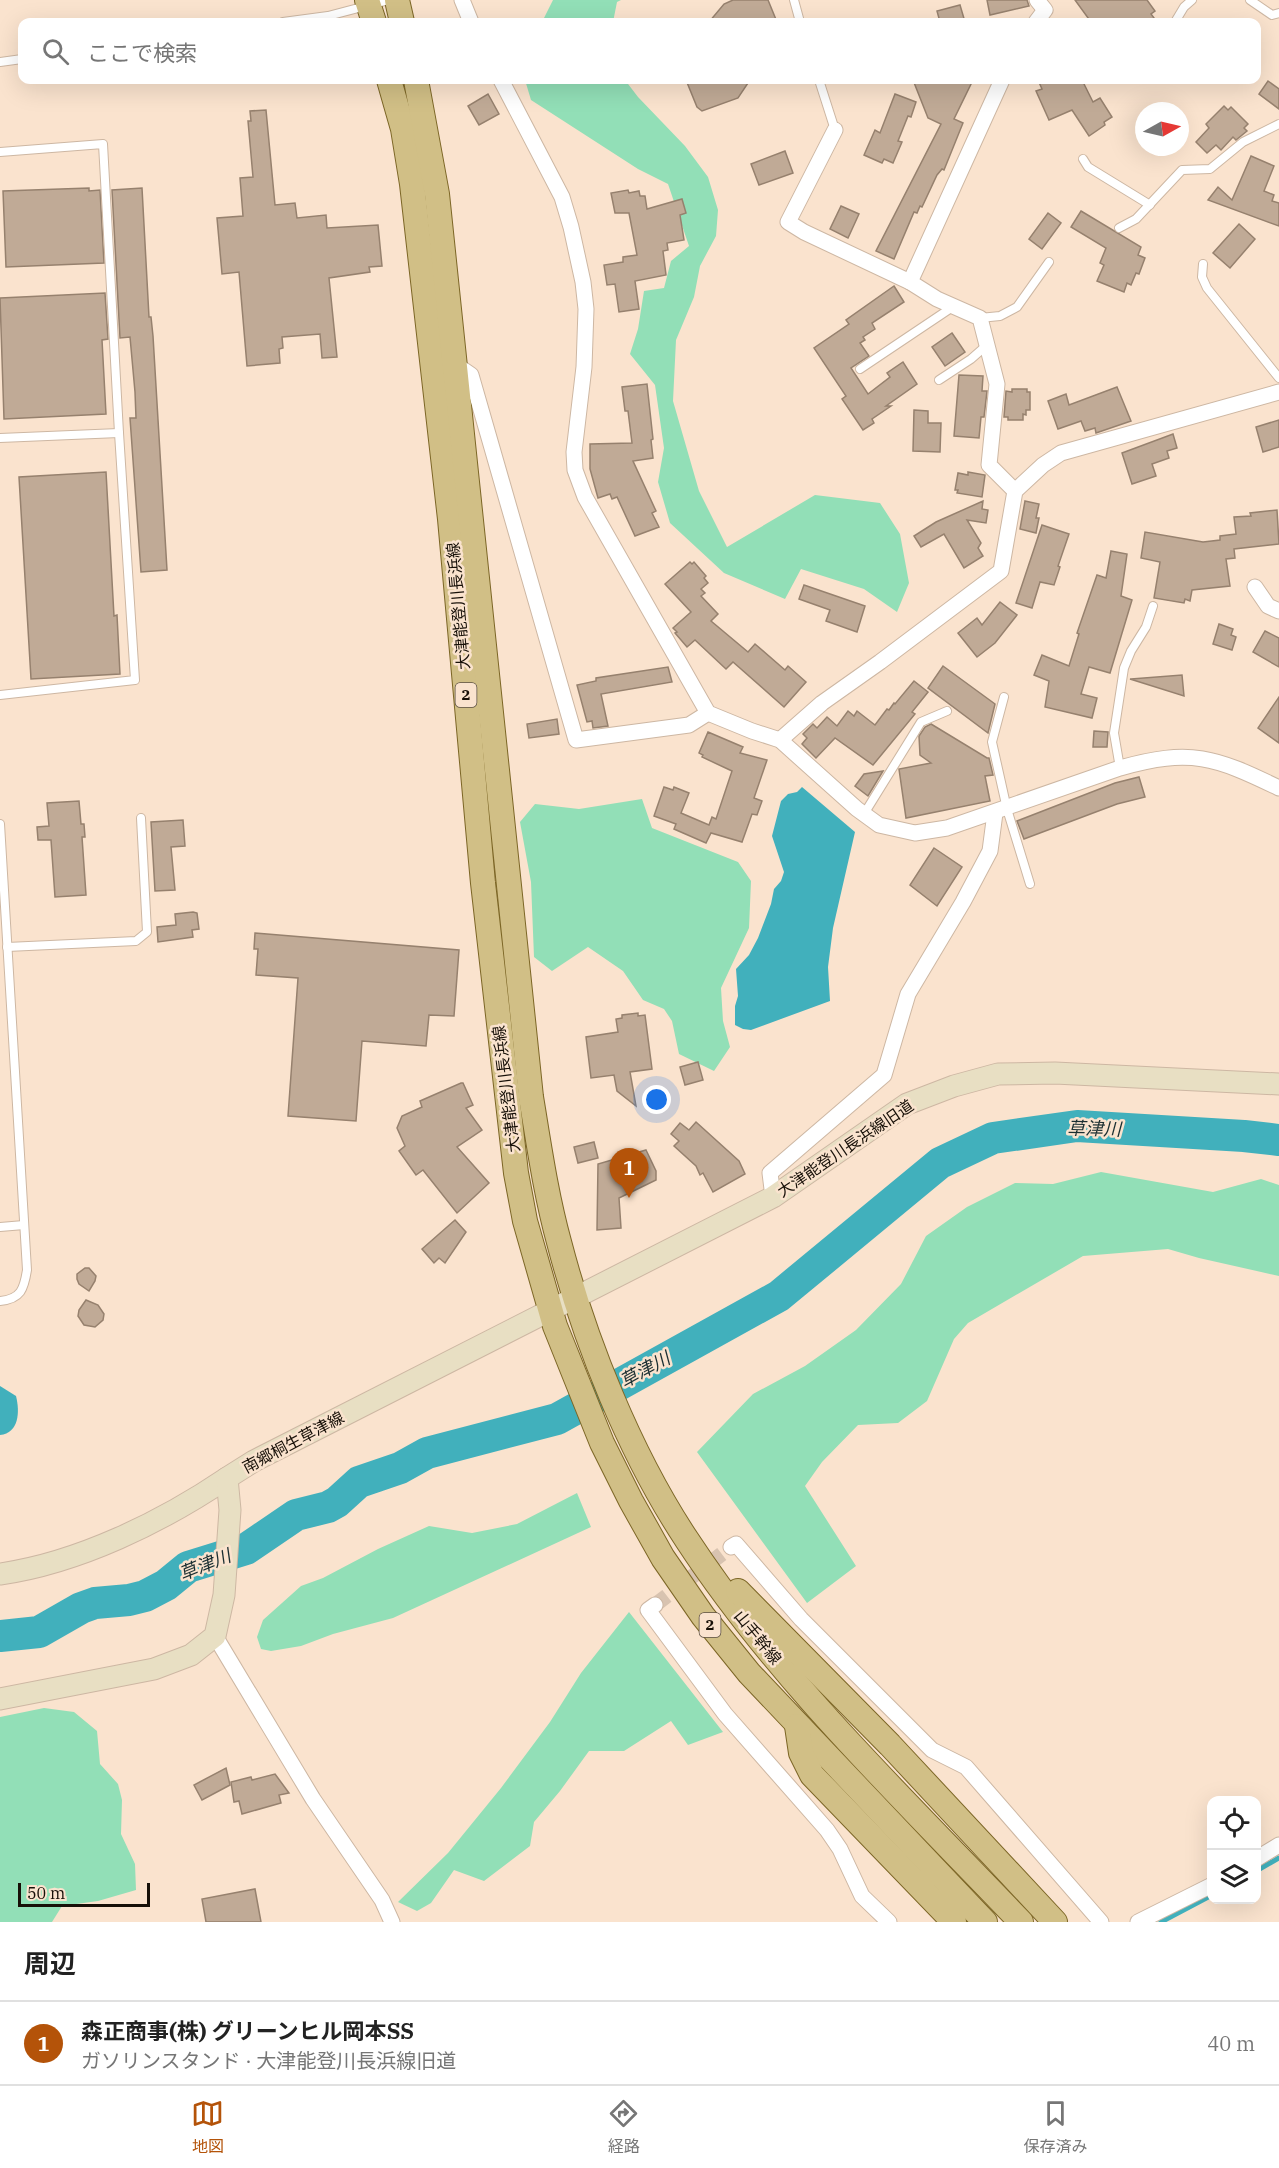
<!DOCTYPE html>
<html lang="ja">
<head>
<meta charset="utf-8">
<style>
	:root { --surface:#fff; --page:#f6f6f6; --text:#222; --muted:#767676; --line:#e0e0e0; --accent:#b45309 }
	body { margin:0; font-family:"IBM Plex Serif","Noto Sans JP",serif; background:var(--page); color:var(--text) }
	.controls { position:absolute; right:18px; bottom:18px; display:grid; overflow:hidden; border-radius:12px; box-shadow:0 6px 24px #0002 }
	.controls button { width:54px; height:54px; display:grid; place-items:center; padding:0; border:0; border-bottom:2px solid var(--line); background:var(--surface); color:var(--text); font:30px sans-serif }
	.compass { position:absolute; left:1135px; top:102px; width:54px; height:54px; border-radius:50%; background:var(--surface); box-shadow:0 6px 24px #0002; rotate:82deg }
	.scale { position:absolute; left:18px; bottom:15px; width:132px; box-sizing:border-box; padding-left:6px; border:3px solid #171008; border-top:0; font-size:16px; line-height:21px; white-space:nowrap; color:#171008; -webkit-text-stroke:4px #fae3ce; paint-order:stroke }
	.you { position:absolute; left:657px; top:1100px; width:21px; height:21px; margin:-15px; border:4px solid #fff; border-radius:50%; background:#1a73e8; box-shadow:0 0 0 9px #1a73e833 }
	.badge { display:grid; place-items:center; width:39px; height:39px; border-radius:50%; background:var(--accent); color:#fff; font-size:20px; font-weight:700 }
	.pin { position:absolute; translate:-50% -50px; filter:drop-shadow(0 2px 3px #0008) }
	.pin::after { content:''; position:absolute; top:32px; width:21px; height:18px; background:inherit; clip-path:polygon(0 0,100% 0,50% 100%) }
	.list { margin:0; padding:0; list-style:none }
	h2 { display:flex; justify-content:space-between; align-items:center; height:78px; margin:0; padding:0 24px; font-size:26px }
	h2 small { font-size:20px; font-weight:400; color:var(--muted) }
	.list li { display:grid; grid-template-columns:39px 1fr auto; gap:18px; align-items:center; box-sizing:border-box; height:84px; padding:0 24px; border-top:2px solid var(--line) }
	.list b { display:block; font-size:22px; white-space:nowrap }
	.list p { margin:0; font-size:20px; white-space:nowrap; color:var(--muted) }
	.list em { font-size:20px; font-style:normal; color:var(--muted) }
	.icon { flex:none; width:33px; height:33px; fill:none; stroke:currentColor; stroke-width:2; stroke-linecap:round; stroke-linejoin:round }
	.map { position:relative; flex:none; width:1279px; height:1922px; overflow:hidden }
	.search { position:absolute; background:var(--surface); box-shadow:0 6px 24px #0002; left:18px; right:18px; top:18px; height:66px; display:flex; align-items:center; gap:15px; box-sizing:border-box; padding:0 21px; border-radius:12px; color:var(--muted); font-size:22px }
	.sheet { height:162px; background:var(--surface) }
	nav { display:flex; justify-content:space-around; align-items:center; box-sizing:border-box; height:84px; border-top:2px solid var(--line); background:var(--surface); font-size:16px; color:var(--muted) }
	nav a { display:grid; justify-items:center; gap:3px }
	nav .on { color:var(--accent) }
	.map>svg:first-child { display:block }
	.green { fill:#92dfb7 }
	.water { fill:#41b0bc }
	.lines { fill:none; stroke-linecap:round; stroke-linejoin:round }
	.stream { stroke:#41b0bc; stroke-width:5 }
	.river { stroke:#41b0bc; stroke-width:32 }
	.building { fill:#c0aa96; stroke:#96816e; stroke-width:1.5 }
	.street-tunnel { stroke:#d8c3b0; stroke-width:15; stroke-dasharray:15 8; stroke-linecap:butt }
	.lane-casing { stroke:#cdb7a3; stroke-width:10 }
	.street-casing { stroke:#cdb7a3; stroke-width:17 }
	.secondary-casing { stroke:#cdb7a3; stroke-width:23 }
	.primary-casing { stroke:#7c6626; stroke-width:26 }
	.lane { stroke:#fff; stroke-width:8 }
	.street { stroke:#fff; stroke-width:15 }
	.secondary { stroke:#e8dfc3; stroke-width:21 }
	.primary { stroke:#d1bf86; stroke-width:24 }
	.labels { text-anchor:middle; stroke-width:5; stroke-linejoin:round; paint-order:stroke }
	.shield { fill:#fae3ce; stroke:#5b4f43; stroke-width:1.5 }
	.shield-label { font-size:15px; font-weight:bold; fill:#171008 }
	.street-label { font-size:16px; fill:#171008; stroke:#fae3ce }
	.water-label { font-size:18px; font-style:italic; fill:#1a2e31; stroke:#fae3ce }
</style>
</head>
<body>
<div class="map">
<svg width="1279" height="1922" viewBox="0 0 1279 1922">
	<rect width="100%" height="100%" fill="#fae3ce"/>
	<g class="green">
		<polygon points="553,0 621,0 617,2 613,22 542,22"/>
		<polygon points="525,80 625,80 638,97 685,146 708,177 718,210 716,236 700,266 694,297 676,340 673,401 699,491 727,547 815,495 880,503 900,534 909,583 897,612 864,589 801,569 785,599 724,573 670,523 658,482 664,448 655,385 630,354 638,329 644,291 664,288 671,261 689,246 668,184 638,169 531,100"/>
		<polygon points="642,799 652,828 738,862 751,881 749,928 721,988 723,1021 730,1047 714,1071 679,1054 672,1021 664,1009 643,1000 623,971 588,947 552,971 534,957 531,882 520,822 535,804 579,809"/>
		<polygon points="1101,1172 1213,1192 1261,1179 1279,1185 1279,1276 1199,1258 1168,1249 1083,1256 968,1323 954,1339 927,1401 898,1423 858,1425 822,1462 805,1486 856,1566 807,1603 697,1452 753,1394 805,1366 856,1330 901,1284 926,1236 967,1207 1015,1183 1053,1184"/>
		<polygon points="577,1493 591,1527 393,1618 333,1634 301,1646 271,1651 261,1649 257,1637 263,1620 301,1586 323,1578 378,1549 429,1526 472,1533 517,1524"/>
		<polygon points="629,1612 723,1732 688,1745 671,1721 624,1751 589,1751 560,1791 534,1822 530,1846 484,1881 454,1870 431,1903 417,1911 398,1902 448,1853 501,1788 550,1722 581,1673"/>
		<polygon points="44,1708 74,1712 97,1731 100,1764 118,1784 122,1800 121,1834 135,1864 136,1890 98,1901 62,1906 52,1922 0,1922 0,1717"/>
	</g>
	<g class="water">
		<polygon points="802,787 855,832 833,928 828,967 830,1001 751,1030 743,1029 735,1025 735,1006 738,996 736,969 749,955 758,938 771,904 774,889 781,881 784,872 772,836 781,801 788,794 797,792"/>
		<path d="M 0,1386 L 16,1396 C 20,1412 19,1433 0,1435 Z"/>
	</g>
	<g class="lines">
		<g class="stream">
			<polyline points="1256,1871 1279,1858"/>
			<polyline points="1161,1922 1212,1895"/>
		</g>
		<polyline class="river" points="0,1636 39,1632 81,1608 95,1603 129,1600 145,1596 166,1585 188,1567 246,1549 296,1515 328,1507 337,1502 359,1482 400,1468 427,1453 557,1419 779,1296 940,1163 993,1138 1077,1126 1244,1136 1279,1140"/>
	</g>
	<g class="building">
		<polygon points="733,0 768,0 777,22 709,22 724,4"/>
		<polygon points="987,0 1027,0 1029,6 990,15"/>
		<polygon points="1075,0 1147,0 1155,11 1151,14 1157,22 1091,22"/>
		<polygon points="960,5 965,22 940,22 937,11"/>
		<polygon points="686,80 750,80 738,98 702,111 697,107"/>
		<polygon points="913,80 973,80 954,119 963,123 944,170 942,169 937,175 922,207 920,206 917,213 914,212 894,259 876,251 941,124 928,118"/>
		<polygon points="1038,80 1082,80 1093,102 1100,98 1112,117 1104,122 1105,125 1089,136 1072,110 1049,120 1036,91 1042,89"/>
		<polygon points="1268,81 1279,89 1279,109 1259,94"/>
		<polygon points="488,94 499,114 479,125 468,106"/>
		<polygon points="895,94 916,102 911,117 908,116 898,141 902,142 893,163 884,159 882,163 864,155 875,130 880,133"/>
		<polygon points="1224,106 1228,110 1231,107 1248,124 1244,128 1247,131 1236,140 1233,137 1221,150 1216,145 1207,153 1196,142 1209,128 1206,124"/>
		<polygon points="266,110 275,205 295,203 297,218 326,215 327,228 378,225 382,266 369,267 370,272 329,278 337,357 322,358 320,334 282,337 283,348 279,349 280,363 247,366 239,272 222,274 217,218 243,216 240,178 253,177 248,121 251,121 250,111"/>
		<polygon points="785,151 793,173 759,185 751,164"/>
		<polygon points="1251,156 1274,166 1264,191 1274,195 1272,201 1279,203 1279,226 1208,200 1218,187 1232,200"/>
		<polygon points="89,188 89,191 100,190 104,263 6,267 3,191"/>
		<polygon points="142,188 149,317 151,317 153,336 167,570 141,572 130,418 136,418 135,392 130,337 120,338 112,190"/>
		<polygon points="628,190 629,193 639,191 640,196 645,196 647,209 682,199 686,213 680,215 684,240 667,243 668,250 663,251 666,275 635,281 639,309 619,312 615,284 607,285 604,265 623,262 623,257 637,255 629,213 615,213 611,193"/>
		<polygon points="841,206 859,214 848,238 830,229"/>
		<polygon points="1081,211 1141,247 1138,255 1145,258 1139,274 1136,273 1131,285 1127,283 1124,292 1097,281 1104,265 1100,263 1106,248 1071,227"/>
		<polygon points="1048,213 1061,223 1042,249 1029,239"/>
		<polygon points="1239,224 1255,239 1230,268 1213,253"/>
		<polygon points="894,286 904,302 872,323 875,329 863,337 865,340 860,343 869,356 851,368 868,394 890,377 887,373 903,362 917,384 886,406 891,406 872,419 874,423 863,430 842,399 846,396 814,348 849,324 846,320"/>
		<polygon points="105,293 108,339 102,340 106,414 4,419 0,298"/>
		<polygon points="952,333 965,352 945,366 932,347"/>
		<polygon points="959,375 983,376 982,391 987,391 984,417 981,417 979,438 954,436"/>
		<polygon points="647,384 653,439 651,440 653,458 633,461 656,511 652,513 659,527 635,536 617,497 612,499 610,494 598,498 590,469 590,444 632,443 628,411 625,411 622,387"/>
		<polygon points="1117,387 1131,421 1096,433 1095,428 1085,431 1081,421 1058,429 1048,401 1066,394 1069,405"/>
		<polygon points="1012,389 1027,389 1027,392 1030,392 1030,410 1026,410 1026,415 1023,414 1023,420 1008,420 1008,417 1004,417 1006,391 1012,392"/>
		<polygon points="914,410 928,411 928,423 941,423 940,452 913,451"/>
		<polygon points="1279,420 1279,447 1263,452 1256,427"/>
		<polygon points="1173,434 1177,448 1167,451 1169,458 1152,464 1156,476 1132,484 1122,453"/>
		<polygon points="106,472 114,616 117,615 120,674 31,679 19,477"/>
		<polygon points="968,472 985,475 982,497 957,493 958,490 955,490 958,473 968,475"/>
		<polygon points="983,501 982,509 988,510 986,523 967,520 981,543 978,548 983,556 964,568 944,534 921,547 914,536 936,522"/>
		<polygon points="1025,501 1039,504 1036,518 1039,518 1036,533 1020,529"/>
		<polygon points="1277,510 1279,544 1234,549 1235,558 1226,559 1230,586 1192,590 1190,601 1185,599 1184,603 1154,598 1160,562 1141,558 1145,532 1203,542 1220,540 1220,536 1236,534 1234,517 1251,516 1250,513"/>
		<polygon points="1042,525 1069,534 1058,566 1060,567 1054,585 1040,582 1032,608 1016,603"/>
		<polygon points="1111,551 1127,554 1121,596 1132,600 1110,673 1089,667 1081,694 1097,698 1092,718 1045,707 1049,681 1034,675 1042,655 1069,666 1079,634 1077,633 1097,575 1106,578"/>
		<polygon points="690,562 692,564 694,562 706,576 704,578 708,583 701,589 705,593 701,596 718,614 711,621 748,652 755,644 785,670 788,666 806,682 784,707 733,662 726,669 695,640 687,647 675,633 677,632 673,628 691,612 665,584"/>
		<polygon points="804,585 865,606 857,632 826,621 830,610 799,599"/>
		<polygon points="1000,602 1017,615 995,643 977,657 958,633 977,618 982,625"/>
		<polygon points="1219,624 1233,629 1231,635 1236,637 1232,650 1213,644"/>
		<polygon points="1265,631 1279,638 1279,667 1253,652"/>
		<polygon points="943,666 995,704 988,733 928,688"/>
		<polygon points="668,667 672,682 601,694 608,726 593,728 592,721 587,722 577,685 596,681 596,678"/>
		<polygon points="1182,675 1184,696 1130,679 1131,679"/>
		<polygon points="914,681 928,692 912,712 915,714 873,765 835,738 816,758 802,744 807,738 803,734 813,724 817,728 827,717 837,726 848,711 854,716 857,711 875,725 887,709 889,710 894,703 895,704"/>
		<polygon points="1279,697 1279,743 1258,728"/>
		<polygon points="557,719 559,734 529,738 527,724"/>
		<polygon points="931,724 987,758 989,758 993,775 985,776 990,801 906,818 899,769 931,763 920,755 919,736 925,727"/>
		<polygon points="1094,731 1108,732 1107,747 1093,747"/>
		<polygon points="708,732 743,747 740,753 767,760 754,798 762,801 757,815 752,814 742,842 711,833 706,843 674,829 676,824 654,816 664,787 673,790 674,787 689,793 681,813 709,825 712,817 716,819 732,771 702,757 703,755 699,753"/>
		<polygon points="883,771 868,796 855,786 864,774"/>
		<polygon points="1139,777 1145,797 1117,804 1024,839 1017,821 1115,783"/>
		<polygon points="79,801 81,824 84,824 85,837 82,837 86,895 55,897 51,840 38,840 37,827 49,826 47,803"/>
		<polygon points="183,820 185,846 171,847 175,890 155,891 151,822"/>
		<polygon points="934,848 962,867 937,906 910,885"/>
		<polygon points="193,912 197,913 199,929 192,930 193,937 158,942 157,927 176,925 175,914"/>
		<polygon points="255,933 459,950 454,1016 429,1015 426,1046 362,1041 356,1121 288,1116 298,978 256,975 258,949 254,949"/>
		<polygon points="638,1013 638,1016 645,1015 652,1069 630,1072 636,1106 617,1091 614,1075 591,1078 586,1037 618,1032 616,1019 622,1018 622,1015"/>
		<polygon points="698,1062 703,1080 685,1085 680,1067"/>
		<polygon points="461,1083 463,1083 473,1105 466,1108 482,1130 457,1147 489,1183 457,1213 423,1170 416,1175 399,1151 405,1146 397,1128 402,1116 422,1107 420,1101"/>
		<polygon points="696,1122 739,1161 745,1174 713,1192 703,1173 700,1175 696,1166 674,1146 679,1141 671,1134 680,1123 689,1130"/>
		<polygon points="594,1142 598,1158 578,1163 574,1147"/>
		<polygon points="646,1150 656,1171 656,1180 619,1198 621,1228 597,1230 598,1164"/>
		<polygon points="455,1220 466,1232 445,1263 439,1258 434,1263 422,1249"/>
		<polygon points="85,1268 89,1268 96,1276 95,1281 89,1291 79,1284 77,1279 77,1274"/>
		<polygon points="86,1300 98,1305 104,1314 103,1320 95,1327 84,1325 78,1316 79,1310"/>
		<polygon points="226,1768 230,1785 202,1800 194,1785"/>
		<polygon points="275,1774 289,1793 279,1795 281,1803 242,1814 239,1801 234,1802 231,1782 251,1777 252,1780"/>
		<polygon points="255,1889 261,1922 206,1922 202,1899"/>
	</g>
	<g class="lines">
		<polyline class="street-tunnel" points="655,1605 731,1547"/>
		<g class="lane-casing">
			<g id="lane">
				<polyline points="794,0 800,22"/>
				<polyline points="1250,0 1272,15 1279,13"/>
				<polyline points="283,22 328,16 389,0"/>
				<polyline points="1175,22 1184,7 1192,0"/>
				<polyline points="0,62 22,59"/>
				<polyline points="819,80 835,130"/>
				<polyline points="0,152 103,144 119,433 135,680 0,695"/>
				<polyline points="1083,159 1088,167 1150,205"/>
				<polyline points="1119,228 1136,219 1182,170 1210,169 1243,142 1279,124"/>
				<polyline points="1203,264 1202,277 1207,288 1279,378"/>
				<polyline points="980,318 1000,316 1017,307 1049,262"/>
				<polyline points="860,369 954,306"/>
				<polyline points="939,380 971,359 987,345"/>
				<polyline points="0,438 119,433"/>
				<polyline points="1004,697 992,742 1007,809 1030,884"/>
				<polyline points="1120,768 1114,733 1124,668 1131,651 1146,627 1153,606"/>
				<polyline points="864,814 921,722 947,711"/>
				<path d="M 0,824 L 27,1270 C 24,1289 21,1299 0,1301"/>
				<polyline points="7,947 136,941 147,932 141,818"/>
				<polyline points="0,1227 24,1225"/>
			</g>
		</g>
		<g class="street-casing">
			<g id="street">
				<polyline points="462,0 471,22"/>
				<polyline points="1036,22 1045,10 1037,0"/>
				<path d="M 501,80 L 562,197 L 571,227 L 583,282 L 586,309 L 584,367 L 574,452 L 575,470 L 585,497 L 708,713 L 752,731 L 780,740 L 857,809 L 879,825 L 915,833 L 947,828 L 1120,768 C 1191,748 1215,757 1279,788"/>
				<polyline points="1002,80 910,282 937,299 980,318 997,384 989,465 1015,491"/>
				<polyline points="835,130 788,222 804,232 910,282"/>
				<polyline points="455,364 471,375 576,740 689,725 708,713"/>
				<polyline points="1255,587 1268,606 1279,611"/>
				<polyline points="780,740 822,703 880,662 1001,571 1015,491 1043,465 1061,453 1279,392"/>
				<polyline points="773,1197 770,1173 884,1075 908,994 963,902 990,851 995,813"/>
				<polyline points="731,1547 736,1544 801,1619 932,1750 966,1767 1101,1922"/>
				<polyline points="655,1605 648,1610 725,1714 827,1830 840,1849 862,1896 889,1922"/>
				<polyline points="215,1636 313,1799 382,1900 392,1922"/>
				<polyline points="1256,1859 1279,1845"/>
				<polyline points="1138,1922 1212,1885"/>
			</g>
		</g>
		<g class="secondary-casing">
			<g id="secondary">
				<path d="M 0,1574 C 78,1563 162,1522 227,1478"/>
				<polyline points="0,1699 154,1669 191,1655 215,1636 224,1595 230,1510 227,1478 254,1461 773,1197 907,1104 954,1086 998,1074 1055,1073 1279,1084"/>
			</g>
		</g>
		<g class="primary-casing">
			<g id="primary">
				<polyline points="367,0 374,22"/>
				<polyline points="397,0 402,22"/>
				<polyline points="389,80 403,129 412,184 450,519 483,883 516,1173 525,1221 555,1326 602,1443 631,1501 663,1558 703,1616 749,1673 985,1922"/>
				<path d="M 416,80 L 437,194 L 531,1097 C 539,1145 546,1195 559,1242 C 585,1342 630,1454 687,1540 C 780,1682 905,1800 1021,1922"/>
				<polyline points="738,1591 890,1745 1055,1922"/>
				<polyline points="797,1726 801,1753 812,1775 954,1922"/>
			</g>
		</g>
		<use href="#lane" class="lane"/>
		<use href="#street" class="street"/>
		<use href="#secondary" class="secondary"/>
		<use href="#primary" class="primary"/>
	</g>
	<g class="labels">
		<g class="shield">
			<rect x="455.5" y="683" width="21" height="24" rx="4.5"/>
			<rect x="699.5" y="1613" width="21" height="24" rx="4.5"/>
		</g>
		<g class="shield-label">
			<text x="466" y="700">2</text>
			<text x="710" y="1630">2</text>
		</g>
		<g class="street-label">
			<text transform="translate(458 606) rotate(-95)" y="6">大津能登川長浜線</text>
			<text transform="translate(506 1089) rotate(-97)" y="6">大津能登川長浜線</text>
			<text transform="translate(845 1148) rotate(-34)" y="6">大津能登川長浜線旧道</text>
			<text transform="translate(293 1442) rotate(-28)" y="6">南郷桐生草津線</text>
			<text transform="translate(758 1637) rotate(51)" y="6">山手幹線</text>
		</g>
		<g class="water-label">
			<text transform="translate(1094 1129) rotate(1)" y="6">草津川</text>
			<text transform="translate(645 1370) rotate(-29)" y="6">草津川</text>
			<text transform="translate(205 1565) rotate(-22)" y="6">草津川</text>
		</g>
	</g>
</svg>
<div class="controls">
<button><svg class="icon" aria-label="locate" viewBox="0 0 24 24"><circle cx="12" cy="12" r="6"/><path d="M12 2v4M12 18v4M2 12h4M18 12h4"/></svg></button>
<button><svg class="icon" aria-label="layers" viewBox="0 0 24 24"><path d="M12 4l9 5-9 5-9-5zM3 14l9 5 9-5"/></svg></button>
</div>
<svg class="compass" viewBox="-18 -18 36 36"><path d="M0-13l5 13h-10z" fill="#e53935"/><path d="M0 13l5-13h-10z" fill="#767676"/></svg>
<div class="scale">50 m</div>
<div class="you"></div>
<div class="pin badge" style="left:629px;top:1198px">1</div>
<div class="search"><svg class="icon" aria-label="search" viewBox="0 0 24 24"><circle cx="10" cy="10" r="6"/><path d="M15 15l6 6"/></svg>ここで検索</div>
</div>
<section class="sheet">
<h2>周辺<small></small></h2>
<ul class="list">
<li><span class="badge">1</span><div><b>森正商事(株) グリーンヒル岡本SS</b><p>ガソリンスタンド · 大津能登川長浜線旧道</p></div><em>40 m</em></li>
</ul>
</section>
<nav>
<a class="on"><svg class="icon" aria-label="map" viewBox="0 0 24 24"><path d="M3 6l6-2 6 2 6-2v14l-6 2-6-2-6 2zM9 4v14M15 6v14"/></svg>地図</a>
<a><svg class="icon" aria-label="directions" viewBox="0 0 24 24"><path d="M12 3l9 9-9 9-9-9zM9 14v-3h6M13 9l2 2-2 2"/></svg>経路</a>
<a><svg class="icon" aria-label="saved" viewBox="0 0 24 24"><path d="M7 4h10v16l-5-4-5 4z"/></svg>保存済み</a>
</nav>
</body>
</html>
